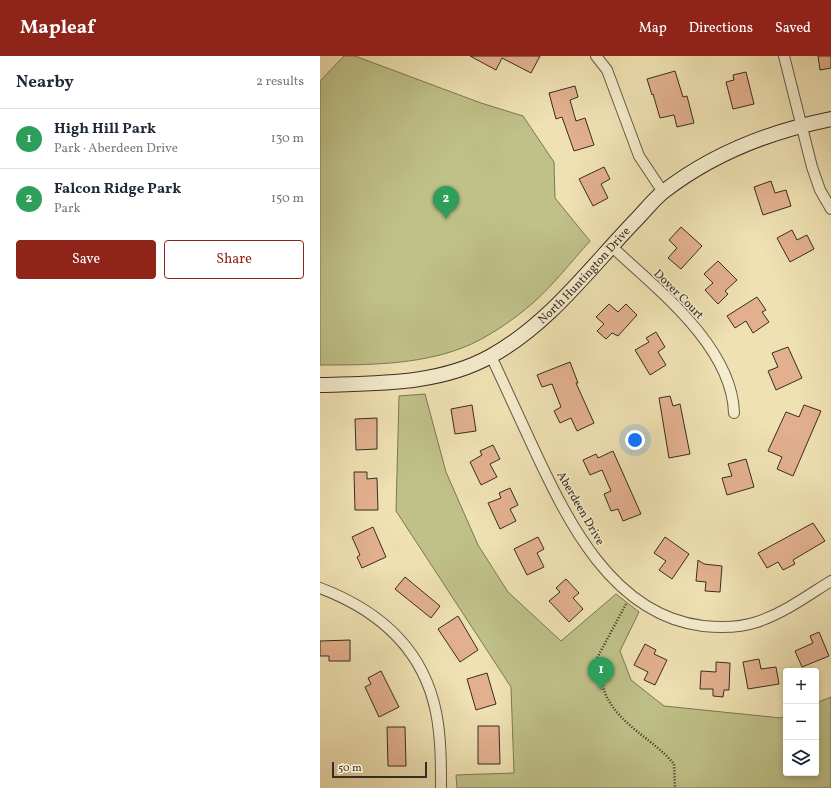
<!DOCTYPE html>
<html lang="en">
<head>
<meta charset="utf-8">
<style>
	:root { --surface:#fff; --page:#f2f2f3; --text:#1f2937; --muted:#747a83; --line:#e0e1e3; --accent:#8f2418 }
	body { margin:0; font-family:Vollkorn,serif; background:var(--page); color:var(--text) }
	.controls { position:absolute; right:12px; bottom:12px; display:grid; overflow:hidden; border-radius:4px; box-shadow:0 2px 6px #0003 }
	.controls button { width:36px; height:36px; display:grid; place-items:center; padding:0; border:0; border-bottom:1px solid var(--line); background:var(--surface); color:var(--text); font:20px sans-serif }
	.scale { position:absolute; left:12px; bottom:10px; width:95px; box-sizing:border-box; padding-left:4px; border:2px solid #372d22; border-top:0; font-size:11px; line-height:14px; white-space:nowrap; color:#372d22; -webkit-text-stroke:3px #f5eccd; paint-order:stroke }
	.you { position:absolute; left:315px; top:384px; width:14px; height:14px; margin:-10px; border:3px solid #fff; border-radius:50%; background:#1a73e8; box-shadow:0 0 0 6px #1a73e833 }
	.badge { display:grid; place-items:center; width:26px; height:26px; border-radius:50%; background:var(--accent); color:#fff; font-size:13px; font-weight:700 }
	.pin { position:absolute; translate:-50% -33px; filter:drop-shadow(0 1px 2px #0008) }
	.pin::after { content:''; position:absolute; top:21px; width:14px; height:12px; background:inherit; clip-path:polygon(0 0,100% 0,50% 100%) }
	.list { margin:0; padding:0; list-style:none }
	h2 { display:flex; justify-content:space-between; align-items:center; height:52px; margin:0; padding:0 16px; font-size:17px }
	h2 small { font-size:13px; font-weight:400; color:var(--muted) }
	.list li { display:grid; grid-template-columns:26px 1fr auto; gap:12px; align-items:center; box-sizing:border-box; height:60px; padding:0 16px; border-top:1px solid var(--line) }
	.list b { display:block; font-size:15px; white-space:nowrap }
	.list p { margin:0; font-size:13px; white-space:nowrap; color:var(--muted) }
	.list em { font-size:13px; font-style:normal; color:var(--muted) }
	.actions { display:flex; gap:8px; padding:12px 16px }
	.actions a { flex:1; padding:9px 0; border:1px solid var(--accent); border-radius:4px; text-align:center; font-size:14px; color:var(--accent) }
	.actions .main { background:var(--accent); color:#fff }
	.icon { flex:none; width:22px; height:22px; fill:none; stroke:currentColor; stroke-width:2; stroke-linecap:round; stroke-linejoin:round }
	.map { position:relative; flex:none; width:511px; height:732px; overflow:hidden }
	header { display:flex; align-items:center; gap:24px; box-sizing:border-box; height:56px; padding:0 20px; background:var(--accent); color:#fff }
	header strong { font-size:19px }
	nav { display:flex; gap:22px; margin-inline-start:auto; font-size:14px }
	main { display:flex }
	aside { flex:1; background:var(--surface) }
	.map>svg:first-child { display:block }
	.green { fill:#bfc188; stroke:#7b7755 }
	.building { fill:#e2b08e; stroke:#372d22 }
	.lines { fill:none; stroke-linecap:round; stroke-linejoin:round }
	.street-casing { stroke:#655a46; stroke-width:12 }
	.secondary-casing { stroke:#372d22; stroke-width:16 }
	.path { stroke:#372d22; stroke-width:2.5; stroke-dasharray:1 2; stroke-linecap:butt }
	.street { stroke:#f5eccd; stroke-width:10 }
	.secondary { stroke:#f5eccd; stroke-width:14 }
	.labels { text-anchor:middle; stroke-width:3.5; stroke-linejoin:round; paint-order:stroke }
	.street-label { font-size:12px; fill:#372d22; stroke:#f5eccd }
</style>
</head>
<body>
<header>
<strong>Mapleaf</strong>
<nav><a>Map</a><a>Directions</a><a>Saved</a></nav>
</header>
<main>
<aside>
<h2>Nearby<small>2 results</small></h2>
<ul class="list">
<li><span class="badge" style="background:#2e9e5b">1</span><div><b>High Hill Park</b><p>Park · Aberdeen Drive</p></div><em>130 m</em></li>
<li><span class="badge" style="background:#2e9e5b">2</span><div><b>Falcon Ridge Park</b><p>Park</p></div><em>150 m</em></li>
</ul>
<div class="actions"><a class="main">Save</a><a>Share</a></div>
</aside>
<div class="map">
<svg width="511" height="732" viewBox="0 0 511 732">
	<rect width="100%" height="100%" fill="#efe1b2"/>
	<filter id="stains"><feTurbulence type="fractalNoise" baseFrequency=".005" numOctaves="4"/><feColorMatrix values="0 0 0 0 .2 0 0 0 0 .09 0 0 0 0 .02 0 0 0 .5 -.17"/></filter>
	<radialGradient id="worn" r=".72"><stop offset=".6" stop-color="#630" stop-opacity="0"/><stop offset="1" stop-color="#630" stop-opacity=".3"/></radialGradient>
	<g class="green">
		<path d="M 24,0 L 35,0 L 161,47 L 203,60 L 234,106 L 235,142 L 270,185 C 252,205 234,228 214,246 C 195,263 166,283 142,292 C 97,309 47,309 0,309 L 0,25 Z"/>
		<polygon points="105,338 126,416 158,489 188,536 241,585 296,538 319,556 300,595 311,624 344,650 461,662 466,659 466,717 496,717 496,647 511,641 511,732 137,732 136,719 194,717 191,631 76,455 79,340"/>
	</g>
	<g class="building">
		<polygon points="150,0 220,0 211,17 182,2 176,14"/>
		<polygon points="498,0 511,0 511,12 500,14"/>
		<polygon points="355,15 363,41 367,40 374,67 357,71 354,59 340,62 333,38 332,39 327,23"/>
		<polygon points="426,16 434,48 413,53 406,26 414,24 413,19"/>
		<polygon points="255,30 258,41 250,44 256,65 265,62 274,89 254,95 242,61 236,63 229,37"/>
		<polygon points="284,111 290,123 281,128 288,142 273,150 259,123"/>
		<polygon points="451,125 455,137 466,134 471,150 443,159 434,131"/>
		<polygon points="361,171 382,190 361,213 348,202 357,192 349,184"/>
		<polygon points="472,174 477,184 487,179 494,193 470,206 457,182"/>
		<polygon points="398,205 417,224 405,235 408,238 398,248 385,234 393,227 384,218"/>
		<polygon points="437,241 446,254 442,256 449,266 433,277 426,265 415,272 407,260"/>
		<polygon points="289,248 298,256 306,248 317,259 298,280 292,277 286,283 277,275 284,268 276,261"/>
		<polygon points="336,276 345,291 338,296 346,309 330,319 315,294 329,286 326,282"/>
		<polygon points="468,291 482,322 456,334 448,315 458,311 452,297"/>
		<polygon points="250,306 258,327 256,327 274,367 257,375 251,362 240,367 234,355 241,351 232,328 222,331 217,319"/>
		<polygon points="350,340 353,350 360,348 370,398 349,402 339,342"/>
		<polygon points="152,349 156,375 135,378 131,353"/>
		<polygon points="484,349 501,355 473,420 457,413 462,401 448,395 466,356 479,361"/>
		<polygon points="57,362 57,393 36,394 35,363"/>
		<polygon points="173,389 180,403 170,408 177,421 161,429 150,406 162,399 160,395"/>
		<polygon points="293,395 321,458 303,465 298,453 291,455 284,438 291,435 282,414 270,419 263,404 276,398 278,402"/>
		<polygon points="426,403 434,431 407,439 402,422 412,420 408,408"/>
		<polygon points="34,416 47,416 47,423 57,422 58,454 35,454"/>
		<polygon points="190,432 198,449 190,453 196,465 180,473 168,447 181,442 179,437"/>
		<polygon points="493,467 505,485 473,504 475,508 463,514 458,506 447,512 438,497"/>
		<polygon points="53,471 66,501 42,512 37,501 40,499 32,481"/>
		<polygon points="218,481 224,493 217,497 224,511 207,519 194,493"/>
		<polygon points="345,481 369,498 352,523 339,514 346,505 334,497"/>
		<polygon points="378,504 384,508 402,510 400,536 385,535 386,526 376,525"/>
		<polygon points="85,521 120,550 111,562 75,533"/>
		<polygon points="246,523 259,537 253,542 263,553 249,566 229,545 240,536 236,532"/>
		<polygon points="138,560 158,594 140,606 118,573"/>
		<polygon points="499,576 509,600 482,611 475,595 493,587 490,580"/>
		<polygon points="30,584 30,605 9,605 9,600 0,600 0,585"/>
		<polygon points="325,588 336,594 334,598 347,604 335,629 324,624 328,616 314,609"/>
		<polygon points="439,603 441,613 456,611 459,628 428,633 423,606"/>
		<polygon points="396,606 410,607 409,634 404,634 403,641 393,640 393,633 380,633 381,615 396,616"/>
		<polygon points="61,615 79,651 59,661 45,631 51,628 48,622"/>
		<polygon points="167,617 176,648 156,654 147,623"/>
		<polygon points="158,670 179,670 180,708 158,708"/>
		<polygon points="67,671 85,671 86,710 68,710"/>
	</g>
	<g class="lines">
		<g class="street-casing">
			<g id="street">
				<polyline points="276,0 287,14 319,100 343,136"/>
				<polyline points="464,0 492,111 500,134 511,153"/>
				<path d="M 291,190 C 336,232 412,290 414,357"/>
				<path d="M 171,300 C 185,330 199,361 213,391 C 247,464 292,559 383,570 C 401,572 419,572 437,566 C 464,557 487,540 511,525"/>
				<path d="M 0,532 C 58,554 103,592 116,656 C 121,681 121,707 121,732"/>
			</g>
		</g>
		<g class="secondary-casing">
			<g id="secondary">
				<path id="s1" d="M 0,329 C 58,327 119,329 171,300 C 228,269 270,212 314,166 C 324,156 333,144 343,136 C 392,98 451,75 511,63"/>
			</g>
		</g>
		<path class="path" d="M 306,548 L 276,604 C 280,616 282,634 289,645 C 305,672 335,685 354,708 L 355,732"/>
		<use href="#street" class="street"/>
		<use href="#secondary" class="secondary"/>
	</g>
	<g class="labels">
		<g class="street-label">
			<text dy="4" stroke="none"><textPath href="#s1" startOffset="299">North Huntington Drive</textPath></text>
			<text transform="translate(359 238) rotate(45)" y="4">Dover Court</text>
			<text transform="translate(261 452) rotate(60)" y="4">Aberdeen Drive</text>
		</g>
	</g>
	<rect width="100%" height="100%" filter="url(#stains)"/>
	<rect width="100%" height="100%" fill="url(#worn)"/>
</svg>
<div class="controls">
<button>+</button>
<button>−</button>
<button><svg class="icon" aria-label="layers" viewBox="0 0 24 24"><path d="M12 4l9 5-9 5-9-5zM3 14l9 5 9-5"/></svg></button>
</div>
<div class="scale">50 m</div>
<div class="you"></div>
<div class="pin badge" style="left:281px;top:634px;background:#2e9e5b">1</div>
<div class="pin badge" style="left:126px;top:163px;background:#2e9e5b">2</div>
</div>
</main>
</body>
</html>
